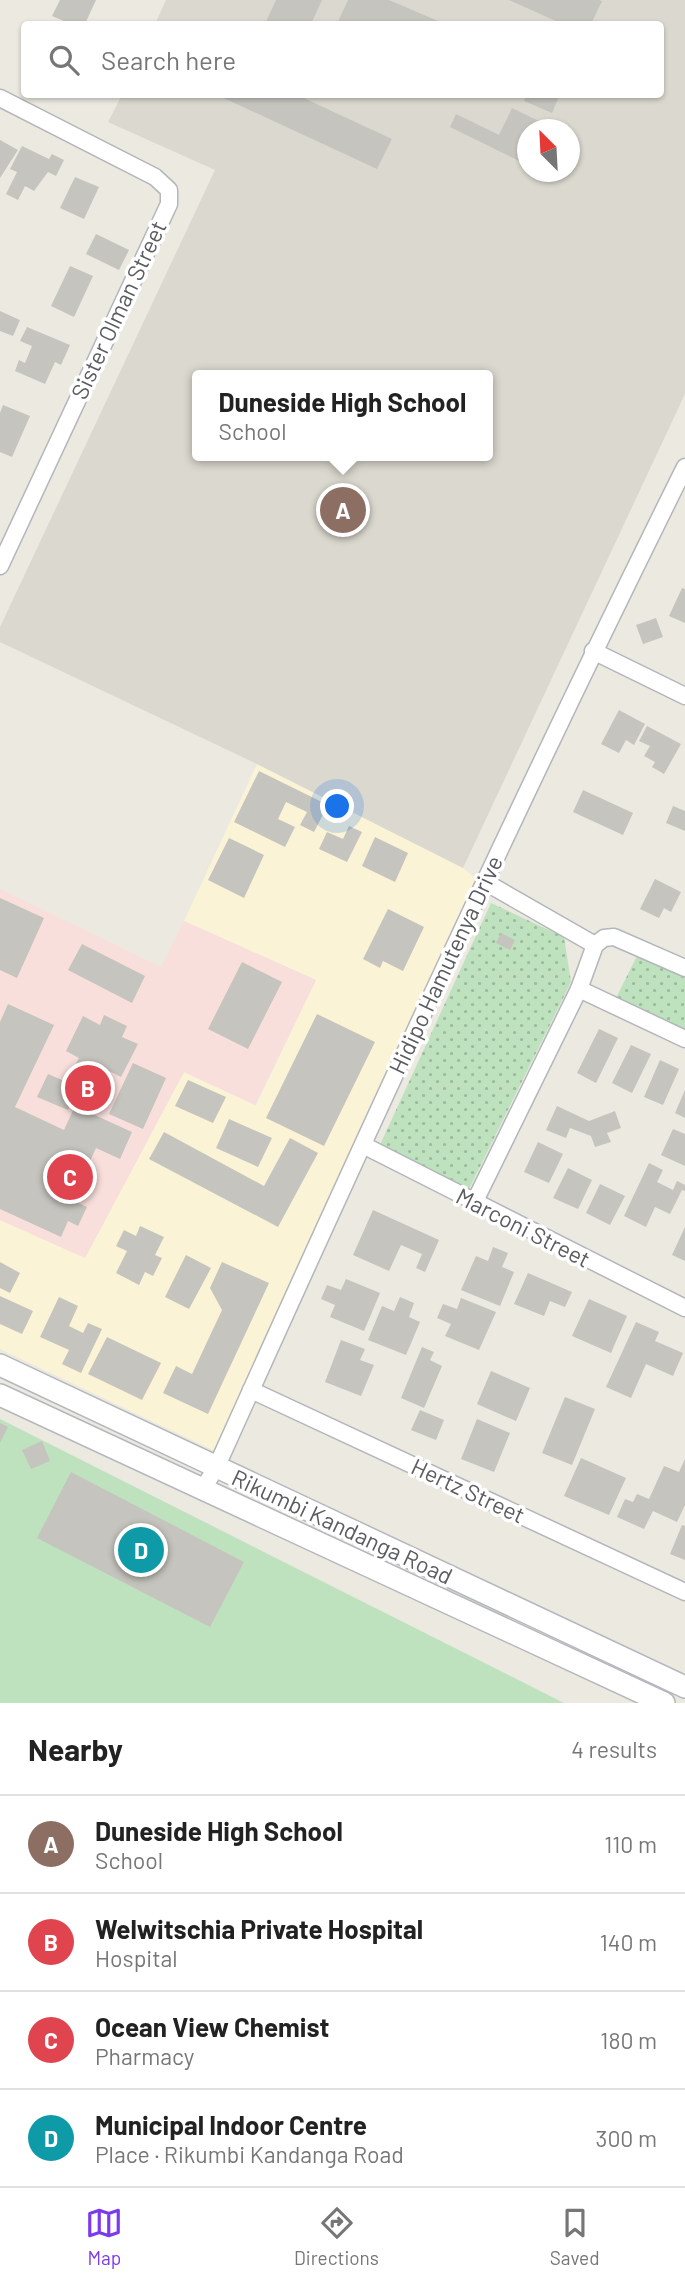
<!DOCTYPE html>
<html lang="en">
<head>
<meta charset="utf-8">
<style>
	:root { --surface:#fff; --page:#f2f2f2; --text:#222; --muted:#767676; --line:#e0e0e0; --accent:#7c3aed }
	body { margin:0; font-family:Barlow,sans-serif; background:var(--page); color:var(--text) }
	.compass { position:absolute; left:517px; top:119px; width:63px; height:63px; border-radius:50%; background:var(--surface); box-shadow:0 2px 5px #0004; rotate:336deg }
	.you { position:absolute; left:338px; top:807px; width:24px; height:24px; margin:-18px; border:5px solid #fff; border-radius:50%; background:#1a73e8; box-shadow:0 0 0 10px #1a73e833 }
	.badge { display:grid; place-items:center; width:46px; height:46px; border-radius:50%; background:var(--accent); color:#fff; font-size:23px; font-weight:700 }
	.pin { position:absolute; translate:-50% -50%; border:4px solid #fff; box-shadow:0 2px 7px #0006 }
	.popup { position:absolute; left:192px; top:370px; width:301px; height:91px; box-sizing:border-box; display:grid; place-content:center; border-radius:7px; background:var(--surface); filter:drop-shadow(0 2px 5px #0005); font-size:23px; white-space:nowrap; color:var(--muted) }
	.popup b { font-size:26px; color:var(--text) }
	.popup::after { content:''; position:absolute; left:50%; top:100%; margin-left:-14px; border:14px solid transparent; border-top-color:var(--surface) }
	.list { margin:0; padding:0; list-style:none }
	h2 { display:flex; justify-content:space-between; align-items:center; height:91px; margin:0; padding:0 28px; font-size:30px }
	h2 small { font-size:23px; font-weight:400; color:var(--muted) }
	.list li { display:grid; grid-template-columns:46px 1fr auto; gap:21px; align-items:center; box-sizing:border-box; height:98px; padding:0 28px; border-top:2px solid var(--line) }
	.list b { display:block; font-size:26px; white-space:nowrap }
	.list p { margin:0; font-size:23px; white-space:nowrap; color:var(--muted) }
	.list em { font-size:23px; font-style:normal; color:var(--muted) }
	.icon { flex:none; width:38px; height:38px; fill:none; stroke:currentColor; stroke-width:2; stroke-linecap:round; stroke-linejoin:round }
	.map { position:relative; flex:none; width:685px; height:1703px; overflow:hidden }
	.search { position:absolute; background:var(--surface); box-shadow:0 2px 5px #0004; left:21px; right:21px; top:21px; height:77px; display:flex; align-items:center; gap:18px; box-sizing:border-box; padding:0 24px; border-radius:7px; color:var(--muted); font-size:26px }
	.sheet { height:483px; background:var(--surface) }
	nav { display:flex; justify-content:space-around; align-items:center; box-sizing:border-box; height:98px; border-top:2px solid var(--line); background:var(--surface); font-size:19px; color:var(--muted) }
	nav a { display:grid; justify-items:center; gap:4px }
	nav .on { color:var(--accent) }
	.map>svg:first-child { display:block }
	.commercial { fill:#fbf3d6 }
	.education { fill:#dbd8cf; fill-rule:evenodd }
	.medical { fill:#f8dfdc }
	.green { fill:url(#green-dots) }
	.pitch { fill:#bee2be }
	.building { fill:#c6c4be }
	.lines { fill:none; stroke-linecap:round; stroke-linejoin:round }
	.minor-casing { stroke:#b3b6ba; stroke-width:19 }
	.secondary-casing { stroke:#b4b7bc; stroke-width:24 }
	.minor { stroke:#fff; stroke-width:16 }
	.secondary { stroke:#fff; stroke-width:21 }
	.labels { text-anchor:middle; stroke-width:7; stroke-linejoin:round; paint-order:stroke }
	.street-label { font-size:23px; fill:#595c60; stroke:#fff }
</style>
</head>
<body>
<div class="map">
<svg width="685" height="1703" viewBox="0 0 685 1703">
	<defs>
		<pattern id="green-dots" width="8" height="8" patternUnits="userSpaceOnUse" patternTransform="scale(1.75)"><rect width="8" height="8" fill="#bee2be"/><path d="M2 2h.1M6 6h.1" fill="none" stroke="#9dba9e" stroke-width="1.8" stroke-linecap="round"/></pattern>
	</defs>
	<rect width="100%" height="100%" fill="#ebe9e0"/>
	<polygon class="commercial" points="257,764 463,868 488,889 219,1453 0,1349 0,1220 85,1258 184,1072 256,1105 316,980 184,921"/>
	<path class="education" d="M 166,0 L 685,0 L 685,394 L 463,868 L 257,764 L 0,642 L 0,627 L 215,170 L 108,122 L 122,95 L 660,94 L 660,24 L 155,24 ZM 528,130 L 570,130 L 570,172 L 528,172 ZM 198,375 L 488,375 L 488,456 L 198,456 Z"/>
	<polygon class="medical" points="0,889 161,967 184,921 316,980 255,1105 184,1072 85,1258 0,1220"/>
	<g class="green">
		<polygon points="491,903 564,937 571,982 469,1189 380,1145"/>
		<polygon points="638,954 685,976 685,1029 616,998"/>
	</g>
	<polygon class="pitch" points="0,1419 564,1703 0,1703"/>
	<g class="building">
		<polygon points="60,0 96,0 85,24 71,24 52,16"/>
		<polygon points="276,0 322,0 311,24 265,24"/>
		<polygon points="348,0 389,0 445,24 337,24"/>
		<polygon points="509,0 599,0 602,1 591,24 557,24 558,22"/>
		<polygon points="215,94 295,94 392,139 377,169"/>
		<polygon points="527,94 560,94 552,113 524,101"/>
		<polygon points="512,108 539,121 535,130 528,130 528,144 519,161 450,127 456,114 499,135"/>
		<polygon points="0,140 18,150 0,178"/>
		<polygon points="22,146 49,159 52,154 64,160 56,176 48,172 34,191 25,186 18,200 6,194 17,172 10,169"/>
		<polygon points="75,177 99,187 84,219 60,208"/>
		<polygon points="96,234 129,250 119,270 86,254"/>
		<polygon points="70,266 93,276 74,317 51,306"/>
		<polygon points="0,311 20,320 13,336 0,331"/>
		<polygon points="27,327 70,345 61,365 55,362 45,384 15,371 19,360 25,363 32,346 20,341"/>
		<polygon points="3,405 30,416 12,457 0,452 0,413"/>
		<polygon points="682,588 685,589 685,623 669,616"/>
		<polygon points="656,618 663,637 643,644 636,625"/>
		<polygon points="619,710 645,724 634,745 626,740 619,753 601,744"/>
		<polygon points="647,726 681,744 664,774 652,767 655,762 644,756 650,746 639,741"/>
		<polygon points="259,771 328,805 314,832 300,825 307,812 286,802 278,819 295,827 285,847 234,822"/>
		<polygon points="583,790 633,813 623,835 573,812"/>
		<polygon points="673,806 685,811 685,831 666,823"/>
		<polygon points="349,826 362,832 347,862 319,849 327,832 343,839"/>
		<polygon points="375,837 408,853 395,882 362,866"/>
		<polygon points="229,838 264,855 244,898 208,880"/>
		<polygon points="655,879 681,892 671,912 664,908 659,918 640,909"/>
		<polygon points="0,898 44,918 17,978 0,970"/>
		<polygon points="388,909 424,927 403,971 383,961 380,968 363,959"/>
		<polygon points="501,933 515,940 510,950 496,943"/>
		<polygon points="82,944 145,976 132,1003 68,970"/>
		<polygon points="242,962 282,982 248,1049 208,1029"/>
		<polygon points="8,1004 54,1025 15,1107 64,1130 75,1106 132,1132 120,1159 96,1148 72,1200 87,1207 78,1226 68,1221 61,1237 0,1209 0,1022"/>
		<polygon points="317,1014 375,1042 324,1146 266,1118"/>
		<polygon points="104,1015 127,1026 122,1037 138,1044 121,1077 109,1071 103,1083 73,1069 79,1058 66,1051 83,1016 100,1025"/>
		<polygon points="599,1029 618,1038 596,1083 577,1073"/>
		<polygon points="631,1045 651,1054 632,1093 612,1083"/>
		<polygon points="660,1060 679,1069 663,1105 644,1097"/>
		<polygon points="133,1063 166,1078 143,1129 109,1114"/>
		<polygon points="48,1074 78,1087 68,1110 37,1097"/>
		<polygon points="188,1080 226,1097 213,1123 175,1106"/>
		<polygon points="685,1090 685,1118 675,1113"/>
		<polygon points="557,1106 589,1121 615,1111 621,1128 607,1133 611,1142 595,1147 591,1136 570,1128 566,1138 546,1130"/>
		<polygon points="229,1119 272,1138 258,1167 216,1148"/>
		<polygon points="673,1129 685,1134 685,1166 661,1155"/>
		<polygon points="164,1132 264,1186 290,1138 318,1153 278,1227 149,1159"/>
		<polygon points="538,1142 563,1154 549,1183 524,1172"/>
		<polygon points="649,1163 663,1170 657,1182 673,1190 677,1181 685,1185 685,1191 682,1190 670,1214 655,1207 646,1227 624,1216"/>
		<polygon points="568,1168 592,1180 578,1209 553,1198"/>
		<polygon points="600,1184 625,1196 610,1225 586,1213"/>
		<polygon points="373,1210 439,1240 425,1272 416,1268 422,1254 401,1245 389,1271 353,1255"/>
		<polygon points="140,1226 164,1237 155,1255 162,1258 153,1276 145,1272 139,1285 116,1273 127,1251 116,1246 124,1230 136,1236"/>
		<polygon points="685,1227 685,1261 672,1255"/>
		<polygon points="493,1247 508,1253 502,1267 514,1272 500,1306 461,1290 476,1256 488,1261"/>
		<polygon points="186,1255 211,1268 189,1309 165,1297"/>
		<polygon points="0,1262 20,1273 10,1293 0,1288"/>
		<polygon points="222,1262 269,1283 208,1414 163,1393 176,1366 192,1374 222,1310 210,1288"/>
		<polygon points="528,1273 572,1292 565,1307 550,1301 544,1316 514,1304"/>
		<polygon points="346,1279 380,1293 364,1331 330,1317 335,1305 321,1299 327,1285 341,1290"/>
		<polygon points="0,1296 33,1311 22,1334 0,1324"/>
		<polygon points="59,1297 78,1306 69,1326 83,1333 88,1323 102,1329 81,1373 62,1364 69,1350 40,1337"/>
		<polygon points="400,1297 414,1303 409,1317 420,1322 406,1355 368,1340 382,1306 394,1311"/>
		<polygon points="461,1298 496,1312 479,1350 445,1336 451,1324 437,1318 443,1304 457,1309"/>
		<polygon points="589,1299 627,1316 611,1353 572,1336"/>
		<polygon points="636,1322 659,1332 655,1341 683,1353 673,1376 646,1364 631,1398 606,1387"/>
		<polygon points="107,1337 161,1363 142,1400 88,1374"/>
		<polygon points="341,1340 365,1349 360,1360 374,1365 361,1396 325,1382"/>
		<polygon points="422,1347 434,1352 430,1360 442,1366 424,1408 401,1398"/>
		<polygon points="491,1371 530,1388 516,1421 477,1404"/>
		<polygon points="565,1397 595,1409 572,1465 542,1453"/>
		<polygon points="420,1410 444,1420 436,1440 411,1430"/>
		<polygon points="477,1419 510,1433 494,1472 461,1459"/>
		<polygon points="0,1423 8,1427 0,1443"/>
		<polygon points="42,1441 50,1461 31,1469 22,1450"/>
		<polygon points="581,1458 626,1478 609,1515 564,1496"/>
		<polygon points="685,1459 685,1505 677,1522 653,1511 644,1529 617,1517 625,1499 633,1502 637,1494 649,1499 664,1466 679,1472"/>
		<polygon points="71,1472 244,1562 210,1627 37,1538"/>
		<polygon points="682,1525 685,1526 685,1560 670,1554"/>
	</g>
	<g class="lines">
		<g class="minor-casing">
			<g id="minor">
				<polyline points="0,98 155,177 169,190 169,204 0,566"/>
				<polyline points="593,651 685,696"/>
				<polyline points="485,882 595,945"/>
				<polyline points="579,989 685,1039"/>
				<polyline points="363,1145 685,1308"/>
				<polyline points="474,1203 579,989 595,945 604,938 614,937 685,968"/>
				<polyline points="251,1390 685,1592"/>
				<path d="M 202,1490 L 216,1468 C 367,1132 521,797 685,467"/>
			</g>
		</g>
		<g class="secondary-casing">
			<g id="secondary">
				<polyline points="0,1365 685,1687"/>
				<polyline points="0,1395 664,1703"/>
			</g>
		</g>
		<use href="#minor" class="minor"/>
		<use href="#secondary" class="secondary"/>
	</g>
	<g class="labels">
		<g class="street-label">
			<text transform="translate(119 310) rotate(-65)" y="8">Sister Olman Street</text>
			<text transform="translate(446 965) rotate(-65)" y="8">Hidipo Hamutenya Drive</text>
			<text transform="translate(523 1228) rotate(27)" y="8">Marconi Street</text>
			<text transform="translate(468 1491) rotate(25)" y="8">Hertz Street</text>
			<text transform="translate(342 1527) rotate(25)" y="8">Rikumbi Kandanga Road</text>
		</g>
	</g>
</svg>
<svg class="compass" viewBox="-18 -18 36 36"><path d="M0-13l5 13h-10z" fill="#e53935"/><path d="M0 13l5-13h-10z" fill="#767676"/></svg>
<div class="you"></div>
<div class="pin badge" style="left:343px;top:510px;background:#8d6e63">A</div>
<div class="popup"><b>Duneside High School</b>School</div>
<div class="pin badge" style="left:88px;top:1088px;background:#e0444e">B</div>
<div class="pin badge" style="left:70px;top:1177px;background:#e0444e">C</div>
<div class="pin badge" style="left:141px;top:1550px;background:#0f9aa8">D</div>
<div class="search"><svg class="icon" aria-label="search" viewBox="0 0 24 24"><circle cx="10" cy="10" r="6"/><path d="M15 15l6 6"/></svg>Search here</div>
</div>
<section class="sheet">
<h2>Nearby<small>4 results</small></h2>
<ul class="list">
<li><span class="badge" style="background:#8d6e63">A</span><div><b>Duneside High School</b><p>School</p></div><em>110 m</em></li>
<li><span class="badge" style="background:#e0444e">B</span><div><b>Welwitschia Private Hospital</b><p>Hospital</p></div><em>140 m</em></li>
<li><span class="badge" style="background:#e0444e">C</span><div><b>Ocean View Chemist</b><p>Pharmacy</p></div><em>180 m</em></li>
<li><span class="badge" style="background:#0f9aa8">D</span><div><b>Municipal Indoor Centre</b><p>Place · Rikumbi Kandanga Road</p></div><em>300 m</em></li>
</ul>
</section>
<nav>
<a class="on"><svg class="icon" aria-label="map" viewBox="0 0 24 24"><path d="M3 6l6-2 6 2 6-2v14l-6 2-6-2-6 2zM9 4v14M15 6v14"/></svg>Map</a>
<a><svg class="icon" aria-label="directions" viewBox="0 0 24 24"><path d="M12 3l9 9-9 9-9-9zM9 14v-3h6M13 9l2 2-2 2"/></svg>Directions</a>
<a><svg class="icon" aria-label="saved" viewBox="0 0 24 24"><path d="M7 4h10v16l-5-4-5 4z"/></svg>Saved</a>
</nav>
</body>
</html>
